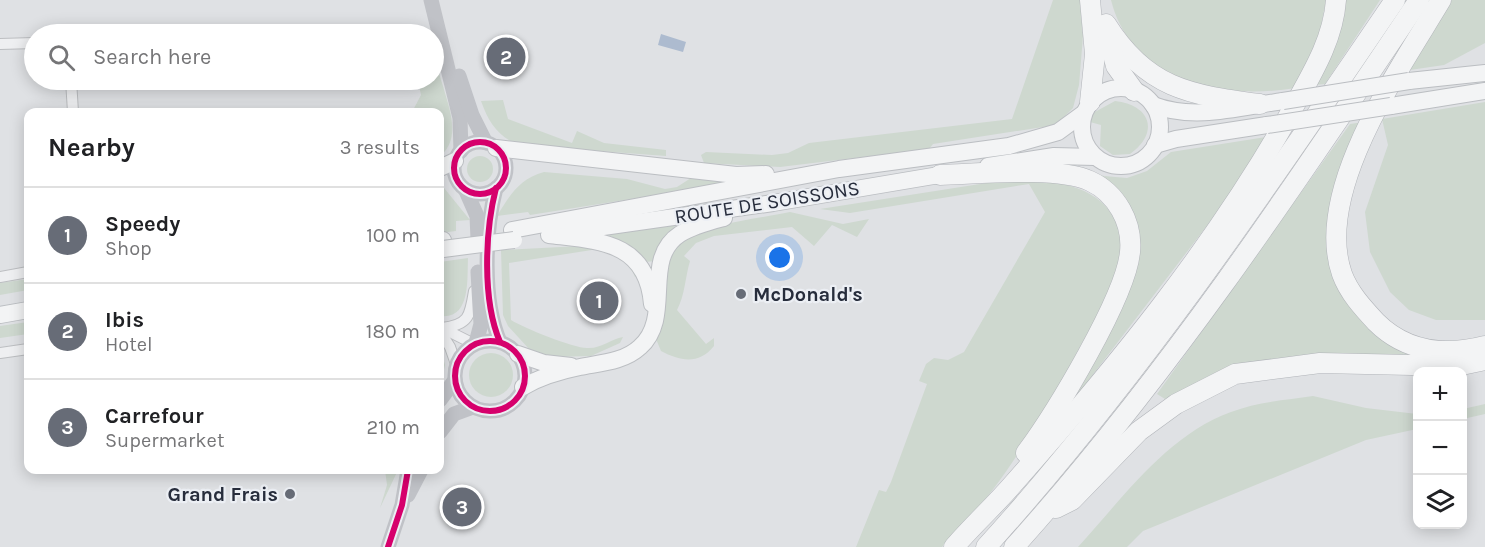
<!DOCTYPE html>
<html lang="en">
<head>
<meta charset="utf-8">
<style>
	:root { --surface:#fff; --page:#f2f2f2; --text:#202124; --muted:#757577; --line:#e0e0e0; --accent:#676c77 }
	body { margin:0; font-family:Karla,sans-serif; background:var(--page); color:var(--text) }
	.controls { position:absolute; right:18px; bottom:18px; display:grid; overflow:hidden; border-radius:12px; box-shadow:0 3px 15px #0003 }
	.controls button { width:54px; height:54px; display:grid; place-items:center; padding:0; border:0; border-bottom:2px solid var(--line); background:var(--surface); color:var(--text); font:30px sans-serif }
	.you { position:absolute; left:780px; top:258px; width:21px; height:21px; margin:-15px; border:4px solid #fff; border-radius:50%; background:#1a73e8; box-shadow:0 0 0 9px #1a73e833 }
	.badge { display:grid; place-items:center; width:39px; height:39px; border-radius:50%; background:var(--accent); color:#fff; font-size:20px; font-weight:700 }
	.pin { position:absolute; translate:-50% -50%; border:3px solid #fff; box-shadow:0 2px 6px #0006 }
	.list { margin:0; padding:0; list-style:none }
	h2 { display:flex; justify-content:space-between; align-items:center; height:78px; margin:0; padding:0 24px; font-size:26px }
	h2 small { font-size:20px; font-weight:400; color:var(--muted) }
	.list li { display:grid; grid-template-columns:39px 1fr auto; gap:18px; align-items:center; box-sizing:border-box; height:96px; padding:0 24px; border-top:2px solid var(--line) }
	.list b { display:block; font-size:22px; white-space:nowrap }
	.list p { margin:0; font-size:20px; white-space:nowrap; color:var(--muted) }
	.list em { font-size:20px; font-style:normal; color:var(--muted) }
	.icon { flex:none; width:33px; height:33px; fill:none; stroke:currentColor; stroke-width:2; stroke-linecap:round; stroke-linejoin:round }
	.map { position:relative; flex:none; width:1485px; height:547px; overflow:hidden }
	.search { position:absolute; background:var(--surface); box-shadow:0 3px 15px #0003; left:24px; top:24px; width:420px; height:66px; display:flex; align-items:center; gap:15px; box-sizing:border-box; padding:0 21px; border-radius:33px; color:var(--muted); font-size:22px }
	.panel { position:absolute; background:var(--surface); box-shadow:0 3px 15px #0003; left:24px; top:108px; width:420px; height:366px; border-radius:12px }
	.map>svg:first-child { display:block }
	.green { fill:#ced8cf }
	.water { fill:#adbbcf }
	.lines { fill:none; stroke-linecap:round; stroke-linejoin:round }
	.street-casing { stroke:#bcbec1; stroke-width:12 }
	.primary-casing { stroke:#bbbec2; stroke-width:18 }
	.highway-casing { stroke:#b1b4b9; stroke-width:21 }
	.street { stroke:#eeeff1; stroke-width:10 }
	.secondary { stroke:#c0c2c7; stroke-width:15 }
	.primary { stroke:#f3f4f5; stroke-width:16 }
	.highway { stroke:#f3f4f5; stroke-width:20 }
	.primary-bridge-casing { stroke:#bbbec2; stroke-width:18; stroke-linecap:butt }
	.primary-bridge { stroke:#f3f4f5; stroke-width:16 }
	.cycleway-casing { stroke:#eceff4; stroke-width:10 }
	.cycleway { stroke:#d6006c; stroke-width:6 }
	.poi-dot { fill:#676c77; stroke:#eceff4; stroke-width:2 }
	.labels { text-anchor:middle; stroke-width:4.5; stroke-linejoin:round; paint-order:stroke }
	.street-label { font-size:20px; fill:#272d3c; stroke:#eceff4 }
	.poi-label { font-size:20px; font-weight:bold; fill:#272d3c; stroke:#eceff4; text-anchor:start }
</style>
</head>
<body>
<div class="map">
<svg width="1485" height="547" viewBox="0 0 1485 547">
	<rect width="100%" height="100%" fill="#dfe1e4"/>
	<g class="green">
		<polygon points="1053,0 1080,0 1083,36 1079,85 1073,108 1056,125 933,144 929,149 780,167 704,163 701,155 706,152 772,155 788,153 809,143 1012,119"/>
		<path d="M 1111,0 L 1326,0 L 1318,42 L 1296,88 C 1222,100 1132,83 1111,0 Z"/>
		<polygon points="1341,0 1380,0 1325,84 1314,85"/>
		<polygon points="1452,0 1485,0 1485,43 1444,65 1410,70"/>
		<path d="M 434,61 C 438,66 440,78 443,86 C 449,108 462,139 440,156 L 440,112 L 412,112 L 421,95 L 418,80 L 434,80 Z"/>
		<path d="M 503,100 L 508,119 L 572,143 L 577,131 L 604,143 L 666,150 L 666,156 L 518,145 C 497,135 489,123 481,101 Z"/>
		<path d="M 1115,101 C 1151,105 1160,133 1130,154 L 1113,155 L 1100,146 L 1101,125 L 1090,122 L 1093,113 Z"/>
		<polygon points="1485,102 1485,320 1436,320 1409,310 1390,292 1370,252 1365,212 1388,145 1382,119"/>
		<polygon points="1364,122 1338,182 1349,300 1425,357 1278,358 1233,366 1165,399 1157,394 1350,124"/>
		<path d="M 1266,137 L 1232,193 L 1075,398 L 1072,393 C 1093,356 1153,273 1137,231 C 1133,222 1077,175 1066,165 L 1104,176 L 1127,178 L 1147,171 L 1171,152 Z"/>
		<circle cx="480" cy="169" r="13"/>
		<path d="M 544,172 L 627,179 L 665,189 L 677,187 L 694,176 L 726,180 L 726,184 L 530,215 L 528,212 L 497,216 C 510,195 519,179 544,172 Z"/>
		<path d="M 1012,179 C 1048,180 1095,183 1114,218 C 1120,228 1123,250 1120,262 C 1113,292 1096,318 1081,345 C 1054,395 1026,446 991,492 C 976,511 958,529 942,547 L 856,547 L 879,490 L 886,492 L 891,482 L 927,384 L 919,381 L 926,364 L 934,358 L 948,360 L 964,352 L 1045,212 L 1029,184 L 850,213 L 820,209 Z"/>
		<polygon points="440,183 470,220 456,221 456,231 440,233"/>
		<path d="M 790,212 L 843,224 L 869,219 L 857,237 L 832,225 L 814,246 L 792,227 L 714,236 L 696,243 L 684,256 L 690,261 C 685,278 685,295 677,310 L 706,344 L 714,338 L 714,346 C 699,365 680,361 661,351 L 656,339 C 669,318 664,295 666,272 C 667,264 670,252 676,246 C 699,224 758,219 790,212 Z"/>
		<polygon points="680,221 668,234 657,261 644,262 627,244 604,233"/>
		<path d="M 599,245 L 613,250 L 639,275 L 635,277 C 629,261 614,253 598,249 L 509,263 L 511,320 C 524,328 573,348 587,348 C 601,349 611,339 623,337 L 620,343 L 591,356 L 552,357 L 530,350 L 508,326 L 503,315 L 501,250 Z"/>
		<path d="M 468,258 C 467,279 471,320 440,316 L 440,262 Z"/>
		<polygon points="28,279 28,290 0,295 0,283"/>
		<polygon points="28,322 28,334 0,338 0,326"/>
		<polygon points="440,346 445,365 440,388"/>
		<circle cx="491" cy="375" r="22"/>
		<path d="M 1313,396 L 1366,408 L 1417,414 L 1417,429 L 1366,440 L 1143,531 L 1127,547 L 1078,547 C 1123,498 1167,435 1231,412 C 1257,402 1286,400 1313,396 Z"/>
		<polygon points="1485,404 1485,414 1463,419 1463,409"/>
		<polygon points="385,470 398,470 380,508 387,485"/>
	</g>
	<polygon class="water" points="661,34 686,42 683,52 658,45"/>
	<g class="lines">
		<g class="street-casing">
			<g id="street">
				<polyline points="0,44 34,43"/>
				<polyline points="71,80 73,112"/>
				<polyline points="0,277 28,272"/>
				<path d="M 442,328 C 469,325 470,316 474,291"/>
				<polyline points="442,328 474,344"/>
				<polyline points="440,331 450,347 456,364"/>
				<polyline points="0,353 28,349"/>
			</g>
		</g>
		<g class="primary-casing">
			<g id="primary">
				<polyline points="1409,81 1485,73"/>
				<circle cx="1121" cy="127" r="39"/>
				<path d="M 1153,105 C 1195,121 1240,107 1283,101"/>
				<polyline points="1391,106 1485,91"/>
				<polyline points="1155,145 1176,139 1267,125"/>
				<polyline points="496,148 736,175 766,174"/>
				<polyline points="988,166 1054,156 1095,157"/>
				<polyline points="440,168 455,161"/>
				<polyline points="512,230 839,169 1009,146 1058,132 1084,113"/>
				<polyline points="568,232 773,203 951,173"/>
				<path d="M 549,235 C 598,241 647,241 652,304"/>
				<polyline points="440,241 443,240"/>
				<polyline points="0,315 28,310"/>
				<polyline points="518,354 544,363 571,366"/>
				<path d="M 523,387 C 540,377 560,371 580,367 C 600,363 624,362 640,347 C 674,317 641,259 680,234 C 693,226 709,222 724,218"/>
			</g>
		</g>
		<g class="highway-casing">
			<g id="highway">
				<polyline points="1090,0 1095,54 1090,102"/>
				<path d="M 1441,0 C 1400,69 1313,191 1342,274 C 1349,293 1363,308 1376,322 C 1406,352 1446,356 1485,346"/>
				<path d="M 1106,24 C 1146,88 1189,95 1260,104"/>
				<polyline points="1108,35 1116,66 1134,91"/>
				<path d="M 940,175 C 979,174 1056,166 1090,181 C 1116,193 1133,222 1130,252 C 1126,297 1055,414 1026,453"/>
				<polyline points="1056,508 1072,500 1139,431 1176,404 1235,374 1320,363 1457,366 1485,360"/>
				<path d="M 954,547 C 973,525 994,506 1013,484 C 1114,370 1213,249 1288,117 C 1308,80 1333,43 1336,0"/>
				<path d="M 986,547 C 1139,378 1267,188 1395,0"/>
				<path d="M 1014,547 C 1166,378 1293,188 1419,0"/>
			</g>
		</g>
		<use href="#street" class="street"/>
		<g class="secondary">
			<polyline points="431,0 460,118 461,151"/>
			<polyline points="459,76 472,115 486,143"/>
			<circle cx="480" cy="168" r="26"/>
			<path d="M 496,188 C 485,231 482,300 500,342"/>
			<polyline points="466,191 477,216 478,239"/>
			<circle cx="490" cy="376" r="35"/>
			<polyline points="476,343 481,324 478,272"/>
			<polyline points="440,400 455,380"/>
			<polyline points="440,432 454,414 473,407"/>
			<polyline points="408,495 421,470"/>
			<polyline points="388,547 402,505 408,470"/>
		</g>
		<use href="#primary" class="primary"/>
		<use href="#highway" class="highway"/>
		<g class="primary-bridge-casing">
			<g id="primary-bridge">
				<polyline points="1283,101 1409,81"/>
				<polyline points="1267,125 1391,106"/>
				<polyline points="443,249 514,240"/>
			</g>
		</g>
		<use href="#primary-bridge" class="primary-bridge"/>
		<g class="cycleway-casing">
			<g id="cycleway">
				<circle cx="480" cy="168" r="26"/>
				<path d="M 496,188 C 485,231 482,300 500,342"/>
				<circle cx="490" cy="376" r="35"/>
				<polyline points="388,547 402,505 408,470"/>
			</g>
		</g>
		<use href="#cycleway" class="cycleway"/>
	</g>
	<g class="poi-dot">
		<circle cx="741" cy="294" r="6"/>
		<circle cx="290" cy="494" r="6"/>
	</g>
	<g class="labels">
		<g class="street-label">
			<text transform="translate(767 202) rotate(-9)" y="7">ROUTE DE SOISSONS</text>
		</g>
		<g class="poi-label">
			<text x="753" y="301">McDonald's</text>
			<text x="278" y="501" text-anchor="end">Grand Frais</text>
		</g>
	</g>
</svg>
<div class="controls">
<button>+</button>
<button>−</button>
<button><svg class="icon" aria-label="layers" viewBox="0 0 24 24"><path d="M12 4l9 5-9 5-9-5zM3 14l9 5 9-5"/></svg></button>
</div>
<div class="you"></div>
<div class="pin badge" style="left:599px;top:301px">1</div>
<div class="pin badge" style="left:506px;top:57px">2</div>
<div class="pin badge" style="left:462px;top:507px">3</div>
<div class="search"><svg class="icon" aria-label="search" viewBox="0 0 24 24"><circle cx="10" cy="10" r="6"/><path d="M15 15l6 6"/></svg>Search here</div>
<section class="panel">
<h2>Nearby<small>3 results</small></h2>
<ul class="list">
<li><span class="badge">1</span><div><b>Speedy</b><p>Shop</p></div><em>100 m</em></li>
<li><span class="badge">2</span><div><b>Ibis</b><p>Hotel</p></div><em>180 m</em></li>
<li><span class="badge">3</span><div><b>Carrefour</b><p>Supermarket</p></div><em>210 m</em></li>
</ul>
</section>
</div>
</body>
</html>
